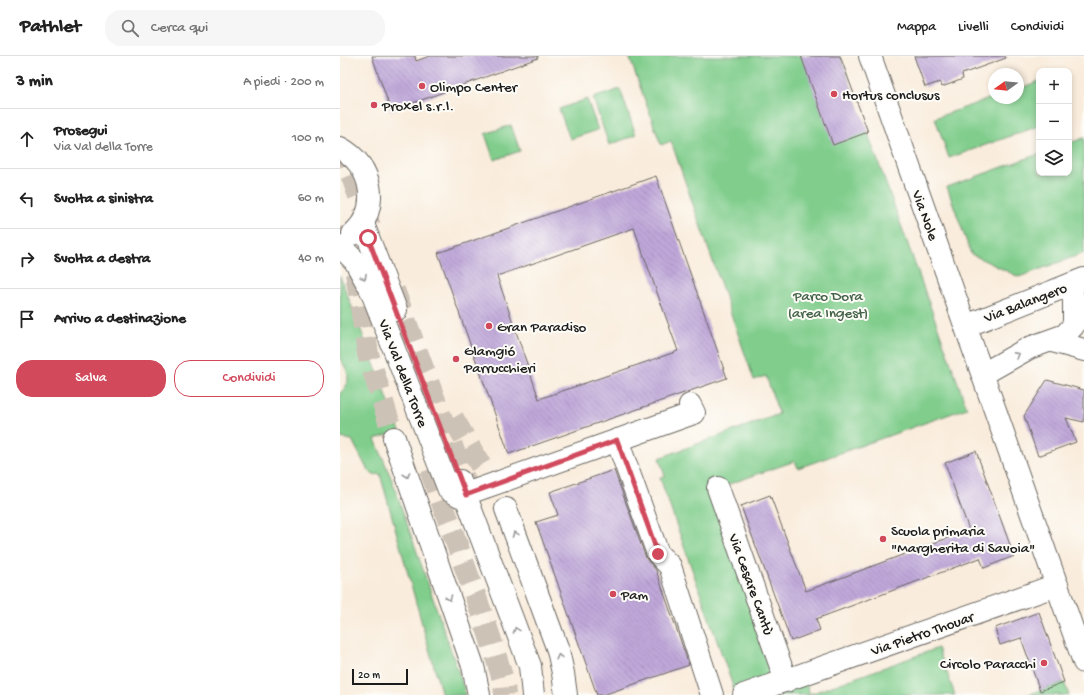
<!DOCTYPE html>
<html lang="it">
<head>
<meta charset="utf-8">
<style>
	:root { --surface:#fff; --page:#f6f6f6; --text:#222; --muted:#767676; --line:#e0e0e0; --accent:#d1495b }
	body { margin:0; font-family:"Gochi Hand",sans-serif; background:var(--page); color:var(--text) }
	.controls { position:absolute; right:12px; top:12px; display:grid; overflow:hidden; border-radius:8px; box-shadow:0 2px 6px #0003 }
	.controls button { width:36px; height:36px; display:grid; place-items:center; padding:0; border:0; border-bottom:1px solid var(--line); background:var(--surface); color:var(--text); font:20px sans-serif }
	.compass { position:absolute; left:648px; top:12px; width:36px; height:36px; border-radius:50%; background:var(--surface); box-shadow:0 2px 6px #0003; rotate:255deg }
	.scale { position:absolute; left:12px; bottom:10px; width:56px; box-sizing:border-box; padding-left:4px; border:2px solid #1c1c1c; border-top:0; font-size:11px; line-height:14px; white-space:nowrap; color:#1c1c1c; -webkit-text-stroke:3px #fdfcf7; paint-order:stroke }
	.stop { position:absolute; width:12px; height:12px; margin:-9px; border:3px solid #d1495b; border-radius:50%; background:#fff }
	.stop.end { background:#d1495b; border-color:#fff; box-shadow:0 1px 4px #0008 }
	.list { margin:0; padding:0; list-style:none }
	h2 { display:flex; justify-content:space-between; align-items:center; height:52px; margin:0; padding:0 16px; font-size:17px }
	h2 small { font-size:13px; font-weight:400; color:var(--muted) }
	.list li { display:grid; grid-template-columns:26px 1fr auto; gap:12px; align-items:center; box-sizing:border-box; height:60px; padding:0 16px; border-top:1px solid var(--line) }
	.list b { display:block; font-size:15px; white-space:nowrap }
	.list p { margin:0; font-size:13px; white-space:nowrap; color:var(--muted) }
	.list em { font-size:13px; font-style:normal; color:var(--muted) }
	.actions { display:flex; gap:8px; padding:12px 16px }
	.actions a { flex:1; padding:9px 0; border:1px solid var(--accent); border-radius:16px; text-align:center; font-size:14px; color:var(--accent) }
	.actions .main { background:var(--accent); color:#fff }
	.icon { flex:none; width:22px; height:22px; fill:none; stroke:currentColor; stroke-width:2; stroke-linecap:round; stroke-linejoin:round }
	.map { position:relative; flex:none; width:744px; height:639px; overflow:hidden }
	header { display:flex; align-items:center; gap:24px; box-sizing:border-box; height:56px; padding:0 20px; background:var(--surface); border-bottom:1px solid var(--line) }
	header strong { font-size:19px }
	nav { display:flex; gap:22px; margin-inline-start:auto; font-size:14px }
	.search { width:280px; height:36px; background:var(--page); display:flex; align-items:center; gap:10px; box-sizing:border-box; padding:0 14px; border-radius:16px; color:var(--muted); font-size:15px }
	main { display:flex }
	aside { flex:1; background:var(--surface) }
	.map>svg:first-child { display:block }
	.green { fill:#80cd8c; stroke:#4e7454 }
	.building { fill:url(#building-back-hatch); fill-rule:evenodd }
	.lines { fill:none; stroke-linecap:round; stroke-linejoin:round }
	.major-tunnel { stroke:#cdc2b6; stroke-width:22; stroke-dasharray:22 11; stroke-linecap:butt }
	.minor-casing { stroke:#69655f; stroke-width:24 }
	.major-casing { stroke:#69655f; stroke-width:24 }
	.minor { stroke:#fff; stroke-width:22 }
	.major { stroke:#fff; stroke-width:22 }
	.oneway { stroke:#999 }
	.route { stroke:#d1495b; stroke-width:5 }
	.poi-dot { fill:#d1495b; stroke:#fdfcf7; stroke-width:1.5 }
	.labels { text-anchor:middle; stroke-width:4; stroke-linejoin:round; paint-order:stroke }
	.poi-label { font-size:15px; fill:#1c1c1c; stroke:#fdfcf7; text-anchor:start }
	.street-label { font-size:15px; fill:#1c1c1c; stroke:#fdfcf7 }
	.park-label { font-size:15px; fill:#446349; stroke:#fdfcf7 }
</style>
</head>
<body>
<header>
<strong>Pathlet</strong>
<div class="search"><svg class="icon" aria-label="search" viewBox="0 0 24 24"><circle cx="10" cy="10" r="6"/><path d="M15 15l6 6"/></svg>Cerca qui</div>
<nav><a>Mappa</a><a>Livelli</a><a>Condividi</a></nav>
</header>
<main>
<aside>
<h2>3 min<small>A piedi · 200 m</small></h2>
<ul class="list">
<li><svg class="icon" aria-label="ahead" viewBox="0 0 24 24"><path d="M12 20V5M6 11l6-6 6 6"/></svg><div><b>Prosegui</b><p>Via Val della Torre</p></div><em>100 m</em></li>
<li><svg class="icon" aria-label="left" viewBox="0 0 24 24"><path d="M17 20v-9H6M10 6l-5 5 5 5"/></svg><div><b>Svolta a sinistra</b></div><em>60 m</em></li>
<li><svg class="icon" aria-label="right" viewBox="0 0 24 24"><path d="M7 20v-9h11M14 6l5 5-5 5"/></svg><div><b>Svolta a destra</b></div><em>40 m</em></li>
<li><svg class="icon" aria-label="arrive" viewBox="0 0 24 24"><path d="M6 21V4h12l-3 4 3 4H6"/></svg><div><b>Arrivo a destinazione</b></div></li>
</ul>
<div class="actions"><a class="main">Salva</a><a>Condividi</a></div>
</aside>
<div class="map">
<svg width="744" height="639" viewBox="0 0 744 639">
	<defs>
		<pattern id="building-back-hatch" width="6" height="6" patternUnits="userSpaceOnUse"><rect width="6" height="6" fill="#bfa7d9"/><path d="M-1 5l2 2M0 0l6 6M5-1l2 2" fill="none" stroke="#a48fba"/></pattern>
	</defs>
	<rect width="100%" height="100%" fill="#fdfcf7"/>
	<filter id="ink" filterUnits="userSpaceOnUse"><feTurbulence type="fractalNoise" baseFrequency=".025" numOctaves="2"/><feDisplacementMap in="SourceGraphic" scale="8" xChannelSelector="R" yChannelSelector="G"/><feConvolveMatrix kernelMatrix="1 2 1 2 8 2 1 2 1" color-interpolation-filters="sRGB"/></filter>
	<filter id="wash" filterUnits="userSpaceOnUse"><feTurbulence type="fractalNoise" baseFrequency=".012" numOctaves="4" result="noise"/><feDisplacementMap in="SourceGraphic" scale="16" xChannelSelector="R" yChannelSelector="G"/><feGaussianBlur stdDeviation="0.9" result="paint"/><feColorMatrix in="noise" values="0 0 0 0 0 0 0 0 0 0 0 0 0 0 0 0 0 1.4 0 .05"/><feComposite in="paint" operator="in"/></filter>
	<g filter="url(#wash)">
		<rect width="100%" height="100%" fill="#f9ecdc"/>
		<g class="green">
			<polygon points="289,0 500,0 627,352 458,412 455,405 378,432 446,625 463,619 470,638 598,592 615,639 396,639 320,422 325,420 319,402 439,358 426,320 414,324 331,85 321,89"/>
			<polygon points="699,25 699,70 609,102 595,62 654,41 678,42 678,33"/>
			<polygon points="280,33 296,79 269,89 253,42"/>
			<polygon points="247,43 258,74 230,83 219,53"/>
			<polygon points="171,69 180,95 154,104 145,78"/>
			<polygon points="744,82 744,197 679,221 631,198 607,131 699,98 699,117 729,117 729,87"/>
			<path d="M 0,220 L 60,375 L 35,383 L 52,424 L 124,632 L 125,639 L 102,639 L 40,418 L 33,419 L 26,411 L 12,384 L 0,382 L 0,337 C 12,327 9,315 0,303 Z"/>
			<polygon points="724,626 729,639 687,639"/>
		</g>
		<g id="blocks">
			<g class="building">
				<polygon points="32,0 75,0 76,5 90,0 198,0 198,2 51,55"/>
				<polygon points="461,0 500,0 528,76 493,89"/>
				<polygon points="574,0 665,0 666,2 622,18 623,23 602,31 600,26 585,31"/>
				<path d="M 316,120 L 387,322 L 169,398 L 98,197 ZM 294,172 L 338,295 L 199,343 L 157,220 Z"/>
				<polygon points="707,324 744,334 744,366 726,362 736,386 698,400 684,360"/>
				<polygon points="636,395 674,500 644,512 640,502 476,563 480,574 451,585 401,450 430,439 466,535 629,474 605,407"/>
				<polygon points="274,414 306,502 316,514 349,609 263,639 257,639 196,466 218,459 210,436"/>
				<polygon points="699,556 724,626 700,635 681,582 660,589 655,572"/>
			</g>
		</g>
	</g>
	<g filter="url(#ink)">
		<use href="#blocks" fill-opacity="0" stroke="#69655f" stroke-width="1"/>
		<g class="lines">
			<g class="major-tunnel">
				<polyline points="0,88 30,170"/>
				<polyline points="0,171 12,204"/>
				<polyline points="16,217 28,298 54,382"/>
				<polyline points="54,234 131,441"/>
				<polyline points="113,362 166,453"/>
				<polyline points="90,413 149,578 164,627 165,639"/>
			</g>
			<g class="minor-casing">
				<g id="minor">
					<polyline points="530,0 744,606"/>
					<path d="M 0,92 C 33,109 41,153 13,178"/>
					<polyline points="23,168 56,254"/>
					<polyline points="0,190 15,205 31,234 109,434 120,440 354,357 350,349"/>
					<polyline points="626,270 744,223"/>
					<polyline points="712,285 744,294"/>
					<polyline points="643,318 689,292 725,279 734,269 734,244 730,229"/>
					<polyline points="277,384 318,498 330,510 372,639"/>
					<polyline points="120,425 190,610 193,639"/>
					<polyline points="378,432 446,625"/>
					<polyline points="404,639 717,529"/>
				</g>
			</g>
			<g class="major-casing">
				<g id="major">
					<polyline points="54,382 133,610 139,639"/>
					<polyline points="166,453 218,594 223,617 226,639"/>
				</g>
			</g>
			<use href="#minor" class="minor"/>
			<use href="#major" class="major"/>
		</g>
		<defs><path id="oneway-chevron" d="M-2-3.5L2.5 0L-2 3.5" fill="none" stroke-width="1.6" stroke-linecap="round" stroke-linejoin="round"/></defs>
		<g class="oneway">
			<use href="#oneway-chevron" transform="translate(24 221) rotate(60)"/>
			<use href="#oneway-chevron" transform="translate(677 299) rotate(-29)"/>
			<use href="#oneway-chevron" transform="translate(67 419) rotate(71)"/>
			<use href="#oneway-chevron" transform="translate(175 478) rotate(-111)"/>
			<use href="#oneway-chevron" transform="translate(109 542) rotate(71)"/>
			<use href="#oneway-chevron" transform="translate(176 574) rotate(-110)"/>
			<use href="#oneway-chevron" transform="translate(219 601) rotate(-104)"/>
		</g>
	</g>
	<g class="lines" filter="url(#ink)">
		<polyline class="route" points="28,182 126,439 277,384 318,498"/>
	</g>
	<g class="poi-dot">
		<circle cx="82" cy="30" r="4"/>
		<circle cx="494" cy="38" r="4"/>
		<circle cx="34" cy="49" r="4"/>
		<circle cx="149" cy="270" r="4"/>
		<circle cx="116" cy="303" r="4"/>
		<circle cx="543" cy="483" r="4"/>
		<circle cx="273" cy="538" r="4"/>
		<circle cx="704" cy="607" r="4"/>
	</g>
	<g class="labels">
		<g class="poi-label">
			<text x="90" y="35">Olimpo Center</text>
			<text x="502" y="43">Hortus conclusus</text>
			<text x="42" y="54">Proxel s.r.l.</text>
			<text x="157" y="275">Gran Paradiso</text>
			<text x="124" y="299">Glamgió<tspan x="124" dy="17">Parrucchieri</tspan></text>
			<text x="551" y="479">Scuola primaria<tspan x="551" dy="17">"Margherita di Savoia"</tspan></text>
			<text x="281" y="543">Pam</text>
			<text x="696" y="612" text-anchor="end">Circolo Paracchi</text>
		</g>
		<g class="street-label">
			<text transform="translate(586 159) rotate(70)" y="5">Via Nole</text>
			<text transform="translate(685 246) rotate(-21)" y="5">Via Balangero</text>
			<text transform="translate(64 317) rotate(69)" y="5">Via Val della Torre</text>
			<text transform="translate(412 528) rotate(70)" y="5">Via Cesare Cantù</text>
			<text transform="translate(582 577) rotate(-19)" y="5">Via Pietro Thouar</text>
		</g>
		<g class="park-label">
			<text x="488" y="244">Parco Dora<tspan x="488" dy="17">(area Ingest)</tspan></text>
		</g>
	</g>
</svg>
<div class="controls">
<button>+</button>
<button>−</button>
<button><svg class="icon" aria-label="layers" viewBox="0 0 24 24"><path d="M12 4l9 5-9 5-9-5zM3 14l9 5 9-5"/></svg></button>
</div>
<svg class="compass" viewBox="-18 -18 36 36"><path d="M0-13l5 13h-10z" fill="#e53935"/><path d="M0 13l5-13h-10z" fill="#767676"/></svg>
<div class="scale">20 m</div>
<div class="stop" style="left:28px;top:182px"></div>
<div class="stop end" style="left:318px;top:498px"></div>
</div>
</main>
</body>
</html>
